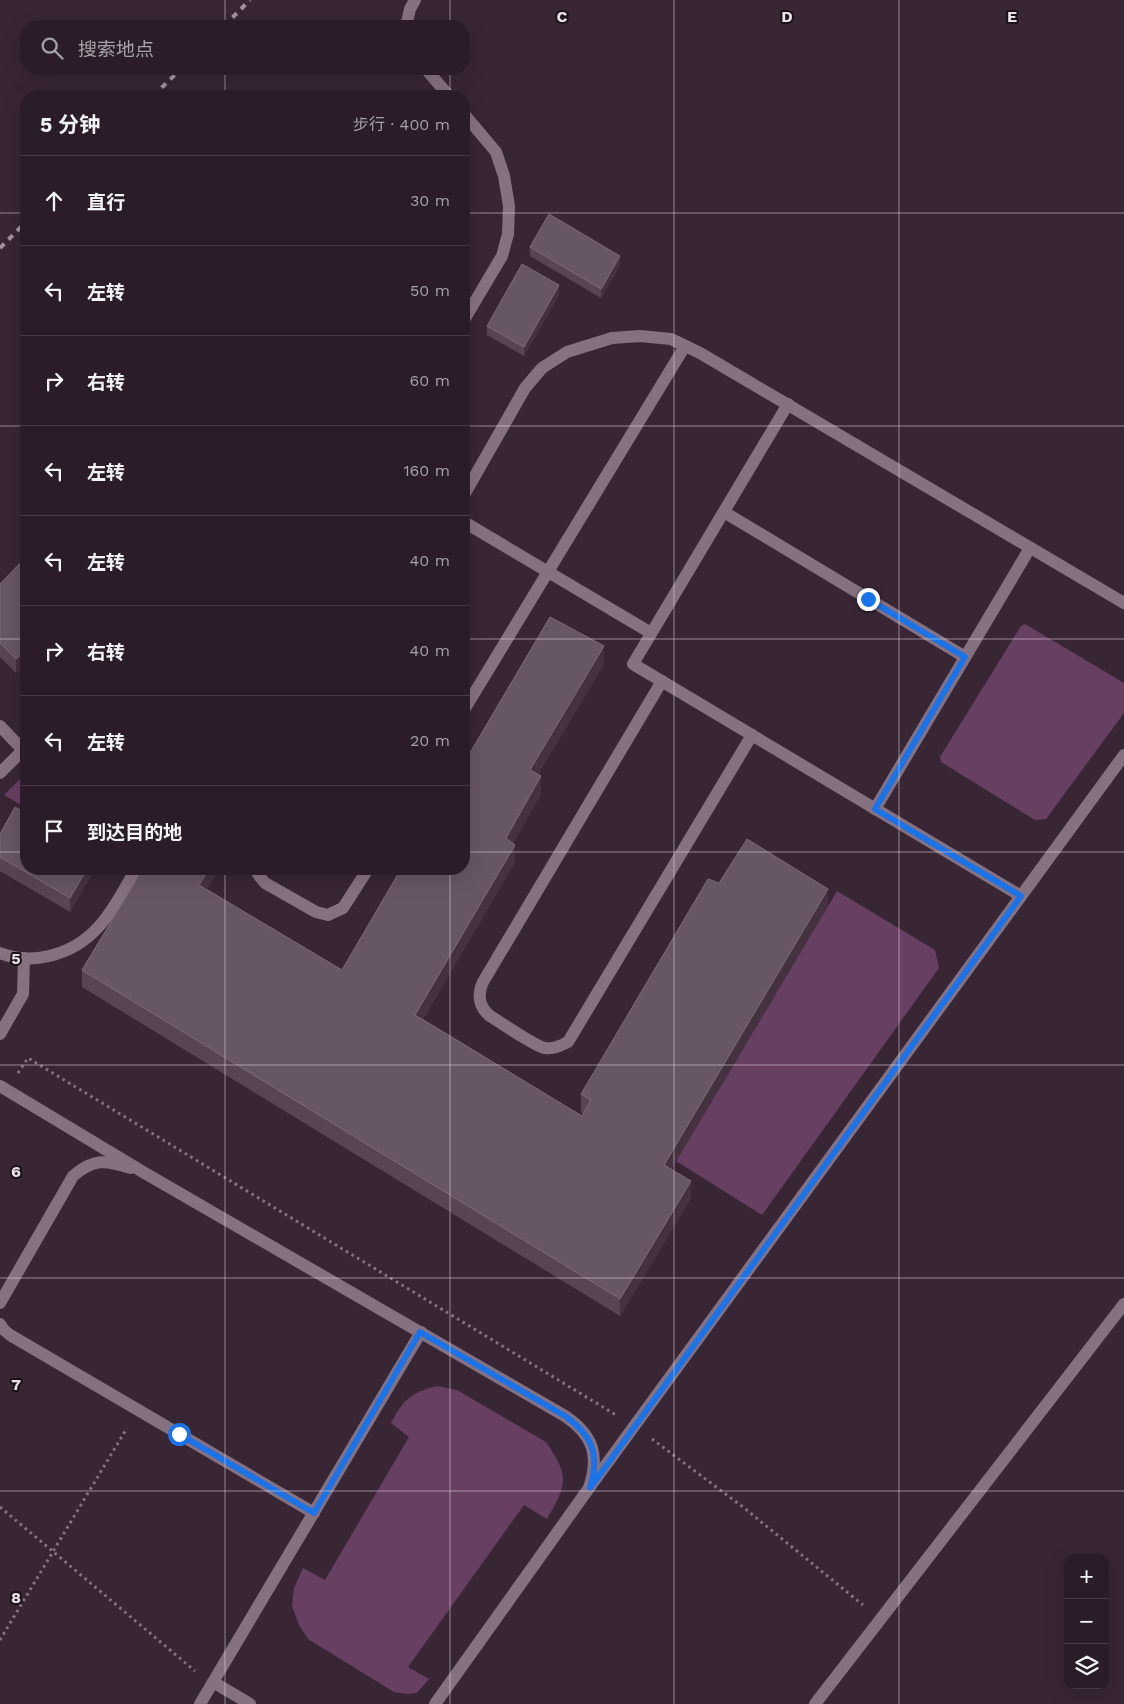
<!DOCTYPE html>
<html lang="zh">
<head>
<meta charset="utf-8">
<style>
	:root { --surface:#2a1c28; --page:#362934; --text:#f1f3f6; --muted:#a5a1a8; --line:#463a45 }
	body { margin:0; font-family:"Work Sans","Noto Sans SC",sans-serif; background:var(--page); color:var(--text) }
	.controls { position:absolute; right:15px; bottom:15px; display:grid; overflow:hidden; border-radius:10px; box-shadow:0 5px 20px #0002 }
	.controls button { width:45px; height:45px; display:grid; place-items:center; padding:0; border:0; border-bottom:1px solid var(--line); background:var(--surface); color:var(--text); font:25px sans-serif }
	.stop { position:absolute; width:15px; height:15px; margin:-11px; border:4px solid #1a73e8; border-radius:50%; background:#fff }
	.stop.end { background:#1a73e8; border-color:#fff; box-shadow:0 1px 5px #0008 }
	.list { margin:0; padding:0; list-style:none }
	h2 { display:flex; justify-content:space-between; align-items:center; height:65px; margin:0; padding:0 20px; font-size:21px }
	h2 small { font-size:16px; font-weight:400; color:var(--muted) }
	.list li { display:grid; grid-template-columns:32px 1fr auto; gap:15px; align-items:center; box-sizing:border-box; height:90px; padding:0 20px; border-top:1px solid var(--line) }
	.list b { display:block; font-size:19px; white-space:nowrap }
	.list em { font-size:16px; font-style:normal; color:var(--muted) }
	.icon { flex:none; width:28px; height:28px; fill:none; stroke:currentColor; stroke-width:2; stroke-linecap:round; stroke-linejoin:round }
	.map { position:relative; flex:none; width:1124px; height:1704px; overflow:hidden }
	.search { position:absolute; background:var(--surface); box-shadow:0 5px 20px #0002; left:20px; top:20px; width:450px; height:55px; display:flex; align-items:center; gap:12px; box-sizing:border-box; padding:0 18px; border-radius:20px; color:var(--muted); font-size:19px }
	.panel { position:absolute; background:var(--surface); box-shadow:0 5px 20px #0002; left:20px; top:90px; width:450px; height:785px; border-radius:20px }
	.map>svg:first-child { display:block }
	.green { fill:#673f60 }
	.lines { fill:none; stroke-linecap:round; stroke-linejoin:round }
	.path { stroke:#857682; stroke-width:3; stroke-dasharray:2.5 4; stroke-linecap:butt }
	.lane { stroke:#867181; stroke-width:12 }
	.street { stroke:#867181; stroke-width:12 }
	.rail { stroke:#a1939e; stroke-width:4; stroke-dasharray:6 6; stroke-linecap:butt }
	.wall { fill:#584554 }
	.shaded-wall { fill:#453241 }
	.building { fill:#675664; stroke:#7c6b78 }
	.route { stroke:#1a73e8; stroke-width:6 }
	.grid { fill:none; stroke:#e8dce5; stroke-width:1; stroke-opacity:0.55 }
	.grid-label { font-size:16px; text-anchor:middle; font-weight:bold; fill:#e8dce5; stroke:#1b1219; stroke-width:4; stroke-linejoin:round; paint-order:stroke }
</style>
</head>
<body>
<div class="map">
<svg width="1124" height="1704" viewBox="0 0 1124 1704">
	<rect width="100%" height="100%" fill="#382635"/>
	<g class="green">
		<polygon points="1025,624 1124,683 1124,713 1046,819 1035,820 941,762 940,757 1021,626"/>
		<polygon points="26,773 26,808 4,795"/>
		<polygon points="837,891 935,950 939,968 762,1215 676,1161"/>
		<path d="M 437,1386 L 457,1390 L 546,1442 C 570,1477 567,1484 547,1519 L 524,1505 L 408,1667 L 429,1679 L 417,1693 L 407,1694 L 394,1692 L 308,1639 L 299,1625 L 292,1606 L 294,1588 L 303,1568 L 325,1580 L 409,1437 L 391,1423 C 404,1399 410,1393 437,1386 Z"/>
	</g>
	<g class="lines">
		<g class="path">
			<polyline points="18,1073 28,1058 616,1415"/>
			<polyline points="652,1439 743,1507 863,1605"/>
			<polyline points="0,1507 195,1671"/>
			<polyline points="0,1640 127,1428"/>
		</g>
		<g class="lane">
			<polyline points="406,26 410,9 415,0"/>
			<polyline points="426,69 449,96"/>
			<polyline points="464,114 496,152 504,176 509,206 508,234 502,256 464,320"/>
			<polyline points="788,404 633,664 1021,896"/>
			<polyline points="464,495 525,388 542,368 567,352 612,338 640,336 671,339 700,353 1124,603"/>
			<polyline points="724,512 965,657"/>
			<polyline points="464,522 651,633"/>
			<path d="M 662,681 L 483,982 C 477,995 479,1007 490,1016 C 502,1023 534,1046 545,1048 C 554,1049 560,1046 568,1042 L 752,735"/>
			<polyline points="464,710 685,346"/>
			<polyline points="0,726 23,750"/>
			<polyline points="0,773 26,747"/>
			<polyline points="875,809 1030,548"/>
			<polyline points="255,869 260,877 265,883 316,912 328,915 343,908 368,869"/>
			<path d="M 0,953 C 16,959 33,960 49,956 C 97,945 113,908 136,869"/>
			<polyline points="0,1034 23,994 24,958"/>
			<path d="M 0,1303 L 73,1176 C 94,1158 106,1160 131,1168"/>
			<polyline points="0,1324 4,1330 10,1335 314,1513"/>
			<polyline points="589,1488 1124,755"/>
			<polyline points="815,1704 1124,1304"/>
		</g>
		<g class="street">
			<path d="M 0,1086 L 143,1172 L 565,1416 C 593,1435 600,1455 589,1488 L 435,1704"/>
			<polyline points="213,1682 250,1704"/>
			<polyline points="200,1704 421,1332"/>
		</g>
		<g class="rail">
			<polyline points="224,26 250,0"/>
			<polyline points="153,96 181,69"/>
			<polyline points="0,248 26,222"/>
		</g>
	</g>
	<g class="wall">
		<polygon points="530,247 620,265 601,298 530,256"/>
		<polygon points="559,295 524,356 487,335 487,326"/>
		<polygon points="26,557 26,663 16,673 0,657 0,584"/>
		<polygon points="604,664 538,774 541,794 513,843 515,862 423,1019 582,1116 583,1113 581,1112 581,1094 719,883 828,906 671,1169 691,1198 620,1316 82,987 82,970 143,869 219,869 207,889 342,970"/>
		<polygon points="0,834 26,869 95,869 70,912 0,871"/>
	</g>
	<g class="shaded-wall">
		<polygon points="620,256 620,265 601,298 601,289"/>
		<polygon points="559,285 559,295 524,356 524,347"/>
		<polygon points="604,646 604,664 530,787 530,770"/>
		<polygon points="26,650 26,663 16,673 16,659"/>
		<polygon points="541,776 541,794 506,856 506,838"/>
		<polygon points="515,845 515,862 415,1032 415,1015"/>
		<polygon points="87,869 95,869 70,912 70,898"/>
		<polygon points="209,869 219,869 199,902 199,885"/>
		<polygon points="828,889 828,906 664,1182 664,1165"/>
		<polygon points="691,1181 691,1198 620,1316 620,1299"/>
	</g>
	<g class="building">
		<polygon points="549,214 620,256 601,289 530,247"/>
		<polygon points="522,264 559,285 524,347 487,326"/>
		<polygon points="26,557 26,650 16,659 0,643 0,584"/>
		<polygon points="550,617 604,646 530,770 541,776 506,838 515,845 415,1015 582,1116 591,1100 581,1094 708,879 719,883 747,839 828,889 664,1165 691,1181 620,1299 82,970 143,869 209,869 199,885 342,970 401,869 464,869 464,763"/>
		<polygon points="15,807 26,813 26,869 87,869 70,898 0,857 0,834"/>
	</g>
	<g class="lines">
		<path class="route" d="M 179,1434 L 314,1513 L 420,1332 L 565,1416 C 593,1436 600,1455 590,1488 L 1021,896 L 875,809 L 965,657 L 868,599"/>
	</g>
	<path class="grid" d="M 225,0 L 225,26M 450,0 L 450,26M 674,0 L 674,1704M 899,0 L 899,1704M 225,69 L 225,96M 450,69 L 450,96M 0,213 L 26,213M 464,213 L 1124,213M 0,426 L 26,426M 464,426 L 1124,426M 0,639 L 26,639M 464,639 L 1124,639M 0,852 L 26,852M 464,852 L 1124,852M 225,869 L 225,1704M 450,869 L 450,1704M 0,1065 L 1124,1065M 0,1278 L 1124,1278M 0,1491 L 1124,1491"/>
	<g class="grid-label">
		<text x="562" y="22">C</text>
		<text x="787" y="22">D</text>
		<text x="1012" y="22">E</text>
		<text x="16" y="964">5</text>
		<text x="16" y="1177">6</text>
		<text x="16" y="1390">7</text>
		<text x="16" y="1603">8</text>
	</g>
</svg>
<div class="controls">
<button>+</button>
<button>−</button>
<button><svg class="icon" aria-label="layers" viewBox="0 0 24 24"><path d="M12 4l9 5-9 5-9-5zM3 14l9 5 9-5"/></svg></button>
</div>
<div class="stop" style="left:179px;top:1434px"></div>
<div class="stop end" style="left:868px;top:599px"></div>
<div class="search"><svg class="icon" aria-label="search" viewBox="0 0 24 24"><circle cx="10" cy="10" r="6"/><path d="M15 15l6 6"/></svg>搜索地点</div>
<section class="panel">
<h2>5 分钟<small>步行 · 400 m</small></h2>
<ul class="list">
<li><svg class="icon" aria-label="ahead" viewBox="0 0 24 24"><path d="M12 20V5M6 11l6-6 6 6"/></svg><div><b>直行</b></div><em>30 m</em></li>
<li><svg class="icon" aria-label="left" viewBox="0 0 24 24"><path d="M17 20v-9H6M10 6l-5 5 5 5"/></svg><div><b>左转</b></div><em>50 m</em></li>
<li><svg class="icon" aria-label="right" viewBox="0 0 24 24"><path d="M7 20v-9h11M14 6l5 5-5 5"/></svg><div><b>右转</b></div><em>60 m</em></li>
<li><svg class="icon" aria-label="left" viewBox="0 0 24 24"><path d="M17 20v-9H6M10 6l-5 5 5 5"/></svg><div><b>左转</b></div><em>160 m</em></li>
<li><svg class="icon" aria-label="left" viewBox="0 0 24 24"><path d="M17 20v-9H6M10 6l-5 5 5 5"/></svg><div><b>左转</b></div><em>40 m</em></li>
<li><svg class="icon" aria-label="right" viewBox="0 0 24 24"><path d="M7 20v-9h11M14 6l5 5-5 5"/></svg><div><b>右转</b></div><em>40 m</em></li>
<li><svg class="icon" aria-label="left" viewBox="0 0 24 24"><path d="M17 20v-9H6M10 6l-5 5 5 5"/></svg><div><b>左转</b></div><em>20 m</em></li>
<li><svg class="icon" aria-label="arrive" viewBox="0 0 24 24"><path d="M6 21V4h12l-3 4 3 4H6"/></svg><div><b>到达目的地</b></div></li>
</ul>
</section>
</div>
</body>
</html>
